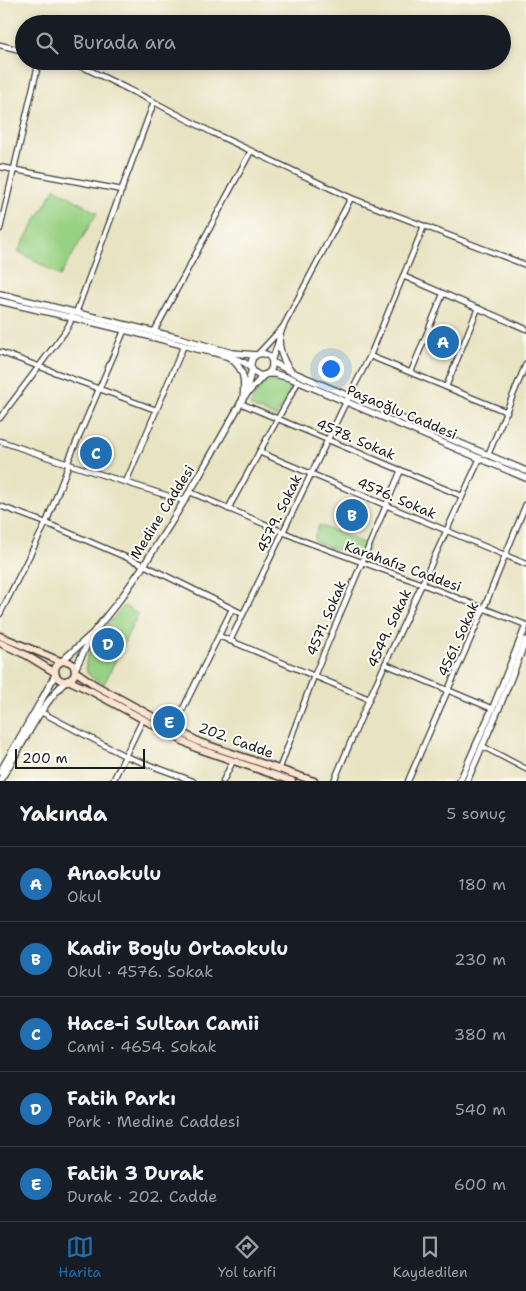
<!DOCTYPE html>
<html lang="tr">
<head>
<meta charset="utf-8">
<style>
	:root { --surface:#171b24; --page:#242831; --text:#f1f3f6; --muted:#9ea1a6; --line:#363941; --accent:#1f6fb2 }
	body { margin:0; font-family:"Shantell Sans",sans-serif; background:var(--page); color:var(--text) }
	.scale { position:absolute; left:15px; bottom:12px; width:130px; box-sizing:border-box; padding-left:5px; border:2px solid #1c1c1c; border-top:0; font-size:14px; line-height:18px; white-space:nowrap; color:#1c1c1c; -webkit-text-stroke:4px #fdfcf7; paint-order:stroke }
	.you { position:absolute; left:330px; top:368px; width:18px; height:18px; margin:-12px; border:4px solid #fff; border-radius:50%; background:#1a73e8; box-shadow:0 0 0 8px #1a73e833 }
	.badge { display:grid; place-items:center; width:32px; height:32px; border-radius:50%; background:var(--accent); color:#fff; font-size:16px; font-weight:700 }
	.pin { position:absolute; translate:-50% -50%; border:2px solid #fff; box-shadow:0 1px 5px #0006 }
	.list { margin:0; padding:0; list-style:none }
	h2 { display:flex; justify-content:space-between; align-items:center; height:65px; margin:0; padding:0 20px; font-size:21px }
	h2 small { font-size:16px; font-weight:400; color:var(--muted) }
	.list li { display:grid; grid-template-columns:32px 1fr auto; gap:15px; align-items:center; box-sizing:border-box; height:75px; padding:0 20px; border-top:1px solid var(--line) }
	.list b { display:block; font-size:19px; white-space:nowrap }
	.list p { margin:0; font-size:16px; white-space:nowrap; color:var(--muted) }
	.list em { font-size:16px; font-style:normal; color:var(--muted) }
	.icon { flex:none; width:28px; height:28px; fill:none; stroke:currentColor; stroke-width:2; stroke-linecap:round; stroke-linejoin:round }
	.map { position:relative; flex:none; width:526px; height:781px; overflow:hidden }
	.search { position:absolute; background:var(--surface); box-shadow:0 2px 8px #0003; left:15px; right:15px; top:15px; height:55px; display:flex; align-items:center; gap:12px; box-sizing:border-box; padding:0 18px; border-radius:28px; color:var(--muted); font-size:19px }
	.sheet { height:440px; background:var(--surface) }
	nav { display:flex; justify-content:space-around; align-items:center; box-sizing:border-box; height:70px; border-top:1px solid var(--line); background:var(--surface); font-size:14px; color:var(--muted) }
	nav a { display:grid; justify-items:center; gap:2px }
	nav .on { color:var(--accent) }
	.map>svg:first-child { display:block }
	.green { fill:#98d183; stroke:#5a7650 }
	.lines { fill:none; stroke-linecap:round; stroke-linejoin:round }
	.minor-casing { stroke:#3b3a35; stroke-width:7 }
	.tertiary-casing { stroke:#3b3a35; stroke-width:8 }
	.secondary-casing { stroke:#3b3a35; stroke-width:9 }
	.minor { stroke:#fff; stroke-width:4.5 }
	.tertiary { stroke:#fff; stroke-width:5.5 }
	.secondary { stroke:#fde4d1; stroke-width:6 }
	.labels { text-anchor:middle; stroke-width:4; stroke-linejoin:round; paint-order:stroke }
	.street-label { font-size:14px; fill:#1c1c1c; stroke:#fdfcf7 }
</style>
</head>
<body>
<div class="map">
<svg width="526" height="781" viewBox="0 0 526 781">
	<rect width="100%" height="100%" fill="#fdfcf7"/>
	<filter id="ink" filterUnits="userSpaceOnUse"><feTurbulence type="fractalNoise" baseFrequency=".02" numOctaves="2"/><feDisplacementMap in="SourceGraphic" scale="10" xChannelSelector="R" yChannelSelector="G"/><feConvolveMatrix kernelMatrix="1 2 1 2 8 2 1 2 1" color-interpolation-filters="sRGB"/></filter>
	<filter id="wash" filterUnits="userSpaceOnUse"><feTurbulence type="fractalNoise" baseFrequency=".0096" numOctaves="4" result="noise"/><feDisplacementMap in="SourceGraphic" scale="20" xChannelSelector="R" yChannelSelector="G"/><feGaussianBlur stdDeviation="1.12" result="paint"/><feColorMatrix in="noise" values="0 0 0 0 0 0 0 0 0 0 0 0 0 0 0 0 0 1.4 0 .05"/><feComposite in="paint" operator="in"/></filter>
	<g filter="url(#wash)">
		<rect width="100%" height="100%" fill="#e8e3c2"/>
		<g class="green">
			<polygon points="55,188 97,213 60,276 18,251"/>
			<path d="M 271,381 L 282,383 L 292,388 L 276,417 L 250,406 C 255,395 258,384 271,381 Z"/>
			<polygon points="319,525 368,545 364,559 316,542 314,538"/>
			<path d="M 124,606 L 138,614 L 104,684 C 100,682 94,679 90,676 C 73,658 113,619 124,606 Z"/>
		</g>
	</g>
	<g filter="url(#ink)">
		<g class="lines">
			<g class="minor-casing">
				<g id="minor">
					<polyline points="0,45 24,51"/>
					<polyline points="60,61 85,68 154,102 213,133 351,198 526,265"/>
					<polyline points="0,167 122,190"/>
					<polyline points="0,229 39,61"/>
					<polyline points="403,276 526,329"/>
					<polyline points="76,313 154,102"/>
					<polyline points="283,327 351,198"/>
					<polyline points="154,332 251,151"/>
					<polyline points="0,352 156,410"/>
					<polyline points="258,354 283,327 272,360"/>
					<polyline points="370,356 507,412"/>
					<polyline points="411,372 443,294"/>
					<polyline points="446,387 478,308"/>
					<polyline points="240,403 462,496"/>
					<polyline points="0,418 64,333 70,323 72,315"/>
					<polyline points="0,441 59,461 184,501"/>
					<polyline points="259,452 526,564"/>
					<polyline points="488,455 526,364"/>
					<polyline points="67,464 124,331"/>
					<polyline points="126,482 184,345"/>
					<polyline points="190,492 304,541 422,584 526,625"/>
					<polyline points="0,506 46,523 144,565 243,614"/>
					<polyline points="228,509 298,382"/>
					<polyline points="0,614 46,523 69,464"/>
					<polyline points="219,636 369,699"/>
					<polyline points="230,641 346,402 370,356 424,226"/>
					<polyline points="385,664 493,709"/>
					<polyline points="41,712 125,756 193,781"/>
					<polyline points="173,729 232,609"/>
					<polyline points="482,746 526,769"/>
					<polyline points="279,770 314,676 401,470"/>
					<polyline points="113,781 143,719"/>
					<polyline points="223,781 233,761"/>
					<polyline points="334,781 369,699 480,458"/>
					<polyline points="408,781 484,608 526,504"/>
				</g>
			</g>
			<g class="tertiary-casing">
				<g id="tertiary">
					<polyline points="0,294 179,338 232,353 256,355"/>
					<path d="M 0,301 C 64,316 130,330 193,348 C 210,352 229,355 245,363 C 251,366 252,373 259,375 C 265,377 272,372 272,365 C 274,350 249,349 251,367"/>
					<path d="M 279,338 C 279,351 282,360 290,370"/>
					<polyline points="272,362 292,372 526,471"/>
					<polyline points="267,374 275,374 290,378 526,478"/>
					<polyline points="246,391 252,369"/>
					<polyline points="243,398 264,375"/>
					<path d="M 63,660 L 93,633 L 124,594 L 144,565 L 172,521 L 198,478 L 243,399 C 245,381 245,369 230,358"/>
					<polyline points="75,669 91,637"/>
					<polyline points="0,772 41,701 55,675"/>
					<path d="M 0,780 C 22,748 37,709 66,681"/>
					<polyline points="460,781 494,705 526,626"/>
					<polyline points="467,781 499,708 526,640"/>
				</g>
			</g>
			<g class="secondary-casing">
				<g id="secondary">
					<polyline points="0,636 60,661"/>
					<polyline points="0,643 26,655 54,672"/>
					<circle cx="65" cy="671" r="10"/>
					<polyline points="75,671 95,685 199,742 314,781"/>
					<polyline points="68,680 91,691 196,748 292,781"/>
				</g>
			</g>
			<use href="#minor" class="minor"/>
			<use href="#tertiary" class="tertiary"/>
			<use href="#secondary" class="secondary"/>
		</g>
	</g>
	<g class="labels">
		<g class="street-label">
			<text transform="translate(402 412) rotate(23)" y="5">Paşaoğlu Caddesi</text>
			<text transform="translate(356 439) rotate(23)" y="5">4578. Sokak</text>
			<text transform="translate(397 498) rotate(23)" y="5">4576. Sokak</text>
			<text transform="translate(162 512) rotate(-58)" y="5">Medine Caddesi</text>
			<text transform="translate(279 513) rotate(-64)" y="5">4579. Sokak</text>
			<text transform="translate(403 566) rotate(20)" y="5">Karahafız Caddesi</text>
			<text transform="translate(326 618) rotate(-67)" y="5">4571. Sokak</text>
			<text transform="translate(389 628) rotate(-65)" y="5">4549. Sokak</text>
			<text transform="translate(458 639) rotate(-66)" y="5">4561. Sokak</text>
			<text transform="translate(236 740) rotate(20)" y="5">202. Cadde</text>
		</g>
	</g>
</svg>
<div class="scale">200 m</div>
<div class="you"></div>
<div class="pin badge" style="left:443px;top:342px">A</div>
<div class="pin badge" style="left:352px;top:515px">B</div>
<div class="pin badge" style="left:96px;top:453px">C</div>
<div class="pin badge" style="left:108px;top:644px">D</div>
<div class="pin badge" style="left:169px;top:722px">E</div>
<div class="search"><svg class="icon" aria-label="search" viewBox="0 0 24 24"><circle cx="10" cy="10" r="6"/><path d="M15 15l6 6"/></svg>Burada ara</div>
</div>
<section class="sheet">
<h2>Yakında<small>5 sonuç</small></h2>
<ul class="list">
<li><span class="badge">A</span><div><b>Anaokulu</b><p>Okul</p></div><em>180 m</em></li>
<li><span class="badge">B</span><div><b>Kadir Boylu Ortaokulu</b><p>Okul · 4576. Sokak</p></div><em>230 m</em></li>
<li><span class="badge">C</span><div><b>Hace-i Sultan Camii</b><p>Cami · 4654. Sokak</p></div><em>380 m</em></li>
<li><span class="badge">D</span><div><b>Fatih Parkı</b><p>Park · Medine Caddesi</p></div><em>540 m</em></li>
<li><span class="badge">E</span><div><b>Fatih 3 Durak</b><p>Durak · 202. Cadde</p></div><em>600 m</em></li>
</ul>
</section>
<nav>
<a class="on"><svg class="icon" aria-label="map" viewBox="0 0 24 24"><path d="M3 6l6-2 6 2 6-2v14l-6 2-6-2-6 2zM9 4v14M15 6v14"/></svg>Harita</a>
<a><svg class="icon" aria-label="directions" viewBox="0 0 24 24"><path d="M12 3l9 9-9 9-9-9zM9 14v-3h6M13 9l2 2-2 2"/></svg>Yol tarifi</a>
<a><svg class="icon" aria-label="saved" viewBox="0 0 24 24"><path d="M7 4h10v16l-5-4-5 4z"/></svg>Kaydedilen</a>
</nav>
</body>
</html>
